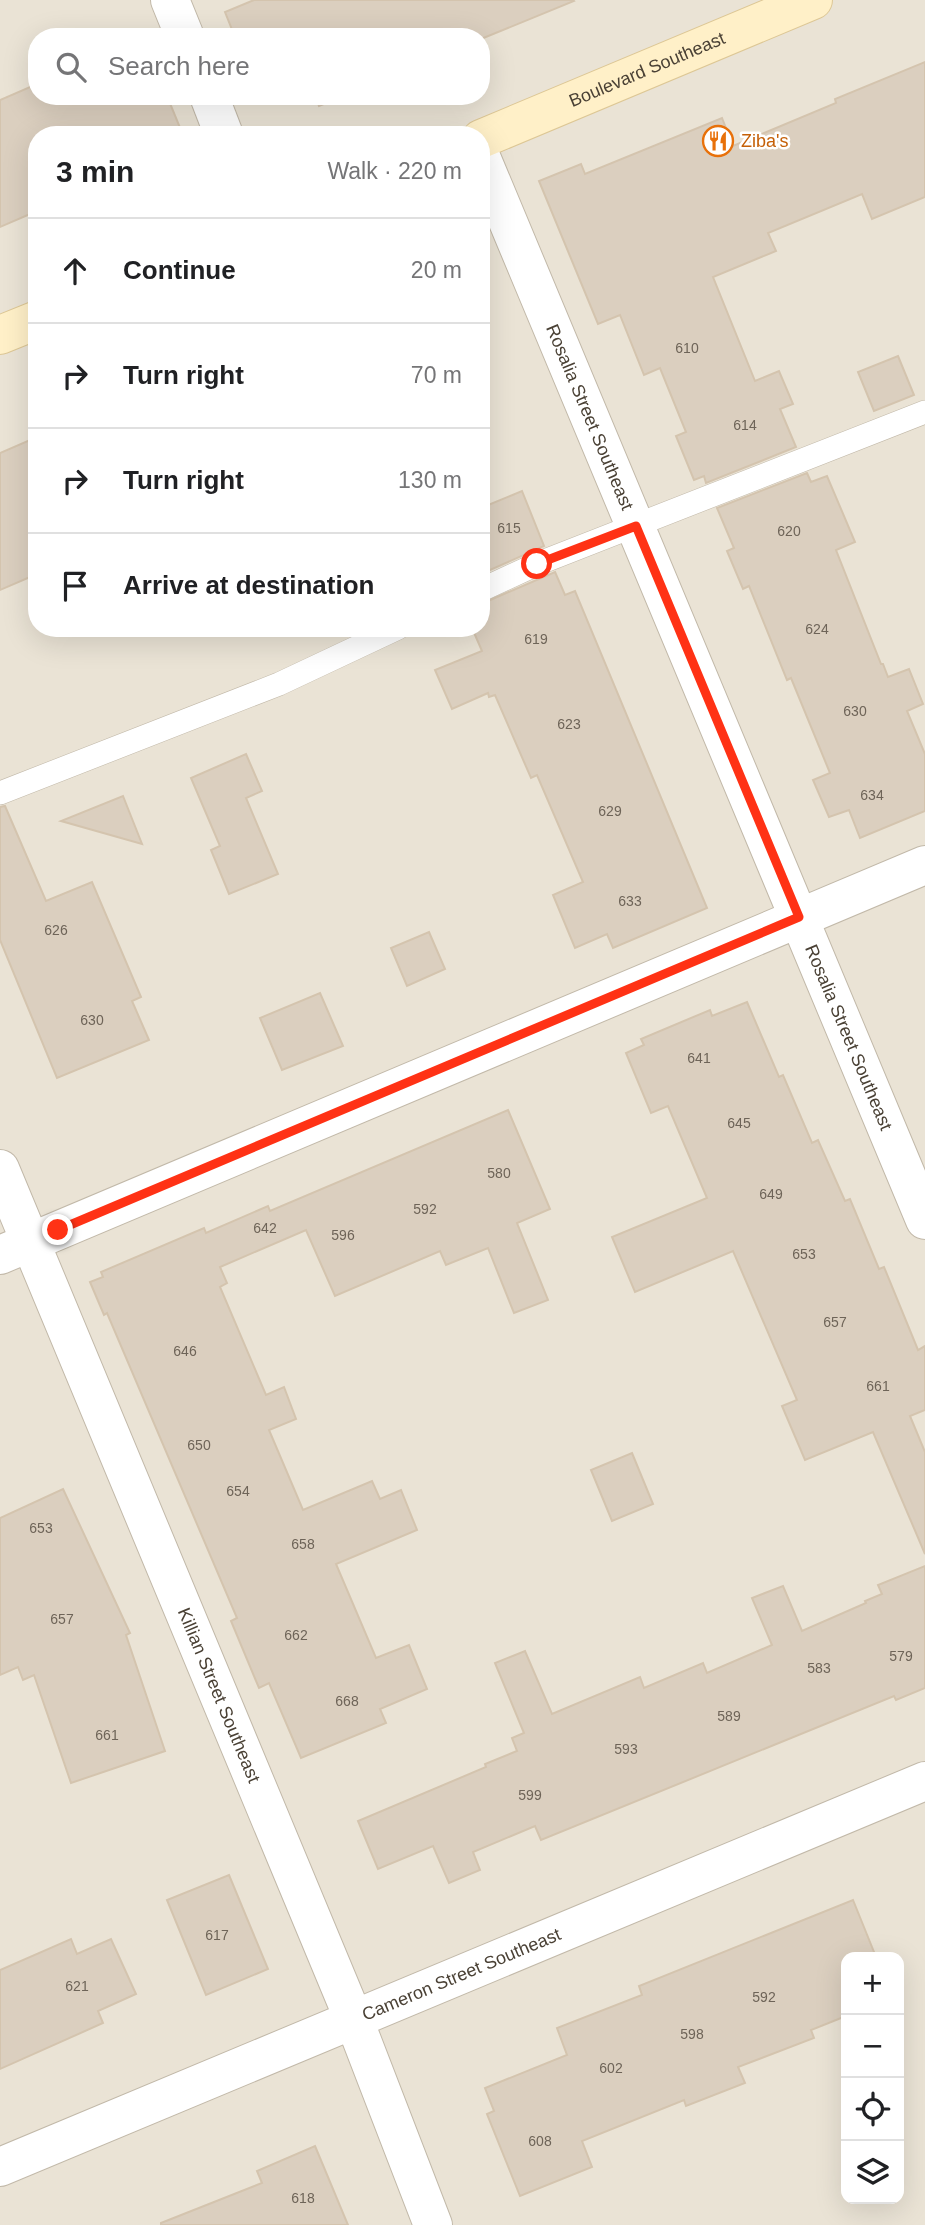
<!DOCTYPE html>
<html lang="en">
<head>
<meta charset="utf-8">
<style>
	:root { --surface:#fff; --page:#f2f2f2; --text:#202124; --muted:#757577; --line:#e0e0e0 }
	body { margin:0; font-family:Arial,sans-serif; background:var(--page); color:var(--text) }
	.controls { position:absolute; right:21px; bottom:21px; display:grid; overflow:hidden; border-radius:14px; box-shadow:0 7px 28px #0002 }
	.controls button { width:63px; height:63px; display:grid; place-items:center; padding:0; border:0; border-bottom:2px solid var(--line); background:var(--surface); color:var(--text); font:35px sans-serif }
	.stop { position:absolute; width:21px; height:21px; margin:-16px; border:5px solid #ff3215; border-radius:50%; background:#fff }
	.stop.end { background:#ff3215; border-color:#fff; box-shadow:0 2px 7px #0008 }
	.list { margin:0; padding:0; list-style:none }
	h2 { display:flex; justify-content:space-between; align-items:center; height:91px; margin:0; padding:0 28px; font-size:30px }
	h2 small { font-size:23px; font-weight:400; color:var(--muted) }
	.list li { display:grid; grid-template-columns:46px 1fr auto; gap:21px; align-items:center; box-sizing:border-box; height:105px; padding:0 28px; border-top:2px solid var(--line) }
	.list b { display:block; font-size:26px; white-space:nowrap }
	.list em { font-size:23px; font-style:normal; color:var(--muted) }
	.icon { flex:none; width:38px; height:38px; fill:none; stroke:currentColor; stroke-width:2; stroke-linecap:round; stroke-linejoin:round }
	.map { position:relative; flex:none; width:925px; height:2225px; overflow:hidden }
	.search { position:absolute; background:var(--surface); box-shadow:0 7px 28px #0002; left:28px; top:28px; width:462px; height:77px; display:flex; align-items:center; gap:18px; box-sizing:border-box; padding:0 24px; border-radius:28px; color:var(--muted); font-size:26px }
	.panel { position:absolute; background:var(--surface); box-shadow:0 7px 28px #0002; left:28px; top:126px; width:462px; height:511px; border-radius:28px }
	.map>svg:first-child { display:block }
	.residential { fill:#eae3d5; fill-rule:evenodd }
	.building { fill:#dbcfbf; stroke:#d4c4ae; stroke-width:2 }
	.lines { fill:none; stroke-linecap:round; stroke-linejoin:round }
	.lane-casing { stroke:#c2b9a9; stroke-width:24 }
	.street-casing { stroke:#c2b9a9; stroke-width:40 }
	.secondary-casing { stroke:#ddc795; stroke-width:40 }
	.lane { stroke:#fff; stroke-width:23 }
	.street { stroke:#fff; stroke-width:38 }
	.secondary { stroke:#fff0c8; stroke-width:38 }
	.route { stroke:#ff3215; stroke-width:9 }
	.labels { text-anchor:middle; stroke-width:5; stroke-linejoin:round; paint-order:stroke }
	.number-label { font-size:14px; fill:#6e6458 }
	.street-label { font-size:18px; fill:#4a4135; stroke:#fff }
	.food-label { font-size:18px; fill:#c56008; stroke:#fff; text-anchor:start }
</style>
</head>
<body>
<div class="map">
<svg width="925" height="2225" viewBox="0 0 925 2225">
	<rect width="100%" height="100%" fill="#f5f1e8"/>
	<path class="residential" d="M 0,0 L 925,0 L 925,2225 L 0,2225 ZM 37,37 L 481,37 L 481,96 L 37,96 ZM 37,135 L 481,135 L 481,628 L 37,628 ZM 846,1957 L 899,1957 L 899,2199 L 846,2199 Z"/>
	<g class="building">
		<polygon points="254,0 573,0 574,1 481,39 481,37 235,37 225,12"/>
		<polygon points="925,62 925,197 872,219 862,194 768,233 776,251 713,277 755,381 779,371 793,404 780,409 796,447 706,483 704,476 694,480 676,436 686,432 660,368 644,375 620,315 598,324 539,181 581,164 585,174 722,118 733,146 836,103 835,99"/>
		<polygon points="37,84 37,96 167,96 183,135 37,135 37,211 0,227 0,100"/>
		<polygon points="315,96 344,96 319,106"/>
		<polygon points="898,356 914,395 874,411 858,372"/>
		<polygon points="37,437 37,574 0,590 0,453"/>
		<polygon points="807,473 811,482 827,476 855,542 836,550 881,664 883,664 888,677 909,669 923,704 907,711 925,754 925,811 860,838 849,810 829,817 813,780 830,773 791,678 787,680 749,586 743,589 727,551 734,548 717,508"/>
		<polygon points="522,491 544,546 481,574 481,508"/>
		<polygon points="555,572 565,595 575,591 707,908 613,948 607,934 575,948 553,895 583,882 537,775 531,778 495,695 489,697 488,693 452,709 435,670 482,651 472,628 481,628 481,604"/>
		<polygon points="246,754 262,791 246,798 278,874 229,894 211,850 220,846 191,778"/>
		<polygon points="123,796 142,844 61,821"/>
		<polygon points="5,806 46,901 92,882 141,997 132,1001 149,1040 57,1078 0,940 0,807"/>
		<polygon points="429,932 445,969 407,986 391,948"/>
		<polygon points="320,993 343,1046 282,1070 260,1018"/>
		<polygon points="747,1002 779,1077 783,1075 812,1143 818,1140 845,1201 850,1199 879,1269 884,1267 918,1350 925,1346 925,1410 910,1416 925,1452 925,1554 873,1432 805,1460 782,1406 797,1400 733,1251 635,1292 612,1237 707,1198 668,1106 651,1113 626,1053 644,1045 641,1039 710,1010 712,1016"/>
		<polygon points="508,1110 550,1209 517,1223 548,1300 514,1313 488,1248 446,1265 440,1251 335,1296 306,1230 220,1267 227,1283 220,1287 266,1395 284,1387 296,1419 269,1430 303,1510 372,1481 380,1499 401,1490 417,1530 336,1564 376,1658 409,1645 427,1689 380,1709 386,1723 301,1758 269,1683 259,1688 231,1621 237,1618 107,1313 104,1315 90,1282 103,1277 101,1272 204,1228 206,1233 268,1206 270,1211"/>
		<polygon points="632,1453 653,1504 612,1521 591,1470"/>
		<polygon points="63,1489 130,1633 126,1635 165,1751 71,1783 34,1675 23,1680 18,1667 0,1675 0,1518"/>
		<polygon points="925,1566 925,1688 896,1700 894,1696 541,1840 535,1826 473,1852 480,1870 449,1883 433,1846 378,1869 358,1821 486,1767 485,1764 517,1751 512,1738 524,1733 495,1663 525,1651 552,1714 640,1677 644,1688 703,1663 707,1673 772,1645 752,1598 783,1586 802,1631 866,1603 865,1601 882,1594 878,1585"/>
		<polygon points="229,1875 268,1969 206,1995 167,1900"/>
		<polygon points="853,1900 876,1957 846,1957 846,2016 811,2030 814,2038 738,2067 745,2083 686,2106 684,2100 582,2141 592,2167 520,2196 487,2114 494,2111 485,2088 567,2055 557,2028 642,1995 639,1986"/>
		<polygon points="71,1939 77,1954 111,1939 136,1994 98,2011 103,2023 0,2069 0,1970"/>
		<polygon points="315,2146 348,2225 161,2225 161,2223 262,2183 257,2171"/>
	</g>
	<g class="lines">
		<g class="lane-casing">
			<g id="lane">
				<polyline points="481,590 537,564 925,412"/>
				<polyline points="0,793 279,684 398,628"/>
			</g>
		</g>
		<g class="street-casing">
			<g id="street">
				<polyline points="170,0 185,37"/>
				<polyline points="209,96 224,135"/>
				<path id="s1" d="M 481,157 L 925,1220"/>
				<path id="s2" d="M 0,1169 L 354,2020 L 433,2225"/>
				<polyline points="0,1255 925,865"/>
				<path id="s3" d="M 0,2167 L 925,1781"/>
			</g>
		</g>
		<g class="secondary-casing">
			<g id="secondary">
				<path id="s4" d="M 481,139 L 813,0"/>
				<polyline points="0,335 37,320"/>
			</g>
		</g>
		<use href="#lane" class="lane"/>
		<use href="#street" class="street"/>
		<use href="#secondary" class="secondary"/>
	</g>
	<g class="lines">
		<polyline class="route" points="58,1230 799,917 636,526 537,564"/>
	</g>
	<defs>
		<g id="restaurant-ring" transform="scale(1.575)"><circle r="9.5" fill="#fff" stroke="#e8710a" stroke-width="1.5"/><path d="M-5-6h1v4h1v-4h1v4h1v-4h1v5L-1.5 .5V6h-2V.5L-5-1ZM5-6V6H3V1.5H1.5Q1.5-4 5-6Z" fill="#e8710a"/></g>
	</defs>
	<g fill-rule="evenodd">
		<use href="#restaurant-ring" x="718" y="141"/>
	</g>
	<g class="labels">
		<g class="number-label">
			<text x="687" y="353">610</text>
			<text x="745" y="430">614</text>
			<text x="509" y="533">615</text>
			<text x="789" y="536">620</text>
			<text x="817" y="634">624</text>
			<text x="536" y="644">619</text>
			<text x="855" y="716">630</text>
			<text x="569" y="729">623</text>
			<text x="872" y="800">634</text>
			<text x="610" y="816">629</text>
			<text x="630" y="906">633</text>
			<text x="56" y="935">626</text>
			<text x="92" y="1025">630</text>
			<text x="699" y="1063">641</text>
			<text x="739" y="1128">645</text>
			<text x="499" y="1178">580</text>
			<text x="771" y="1199">649</text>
			<text x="425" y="1214">592</text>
			<text x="265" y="1233">642</text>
			<text x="343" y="1240">596</text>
			<text x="804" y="1259">653</text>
			<text x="835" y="1327">657</text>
			<text x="185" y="1356">646</text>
			<text x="878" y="1391">661</text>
			<text x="199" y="1450">650</text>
			<text x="238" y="1496">654</text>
			<text x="41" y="1533">653</text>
			<text x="303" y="1549">658</text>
			<text x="62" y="1624">657</text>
			<text x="296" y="1640">662</text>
			<text x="901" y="1661">579</text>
			<text x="819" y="1673">583</text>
			<text x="347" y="1706">668</text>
			<text x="729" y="1721">589</text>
			<text x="107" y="1740">661</text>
			<text x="626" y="1754">593</text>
			<text x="530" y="1800">599</text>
			<text x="217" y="1940">617</text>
			<text x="77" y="1991">621</text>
			<text x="764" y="2002">592</text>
			<text x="692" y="2039">598</text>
			<text x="611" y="2073">602</text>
			<text x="540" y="2146">608</text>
			<text x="303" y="2203">618</text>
		</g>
		<g class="street-label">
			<text dy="6" stroke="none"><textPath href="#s4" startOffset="180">Boulevard Southeast</textPath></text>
			<text dy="6" stroke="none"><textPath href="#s1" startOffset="282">Rosalia Street Southeast</textPath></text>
			<text dy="6" stroke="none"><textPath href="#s1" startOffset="954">Rosalia Street Southeast</textPath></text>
			<text dy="6" stroke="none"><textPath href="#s2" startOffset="570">Killian Street Southeast</textPath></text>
			<text dy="6" stroke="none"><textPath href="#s3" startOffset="500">Cameron Street Southeast</textPath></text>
		</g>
		<g class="food-label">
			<text x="741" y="147">Ziba's</text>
		</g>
	</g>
</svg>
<div class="controls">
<button>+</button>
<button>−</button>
<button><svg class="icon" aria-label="locate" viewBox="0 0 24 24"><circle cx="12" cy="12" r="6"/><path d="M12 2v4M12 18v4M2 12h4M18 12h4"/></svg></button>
<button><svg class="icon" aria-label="layers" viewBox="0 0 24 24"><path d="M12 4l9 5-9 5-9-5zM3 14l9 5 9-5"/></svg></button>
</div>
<div class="stop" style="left:537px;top:564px"></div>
<div class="stop end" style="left:58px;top:1230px"></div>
<div class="search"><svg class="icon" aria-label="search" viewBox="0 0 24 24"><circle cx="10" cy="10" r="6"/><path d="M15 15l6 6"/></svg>Search here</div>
<section class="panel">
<h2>3 min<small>Walk · 220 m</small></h2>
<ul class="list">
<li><svg class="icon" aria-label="ahead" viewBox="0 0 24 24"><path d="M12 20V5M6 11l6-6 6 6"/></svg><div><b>Continue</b></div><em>20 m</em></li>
<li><svg class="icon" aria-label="right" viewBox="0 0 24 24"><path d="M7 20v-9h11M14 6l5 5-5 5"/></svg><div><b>Turn right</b></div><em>70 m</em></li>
<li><svg class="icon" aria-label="right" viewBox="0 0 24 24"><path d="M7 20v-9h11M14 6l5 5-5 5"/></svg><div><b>Turn right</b></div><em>130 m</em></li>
<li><svg class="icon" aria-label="arrive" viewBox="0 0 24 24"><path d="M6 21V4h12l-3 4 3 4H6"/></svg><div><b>Arrive at destination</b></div></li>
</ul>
</section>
</div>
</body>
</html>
